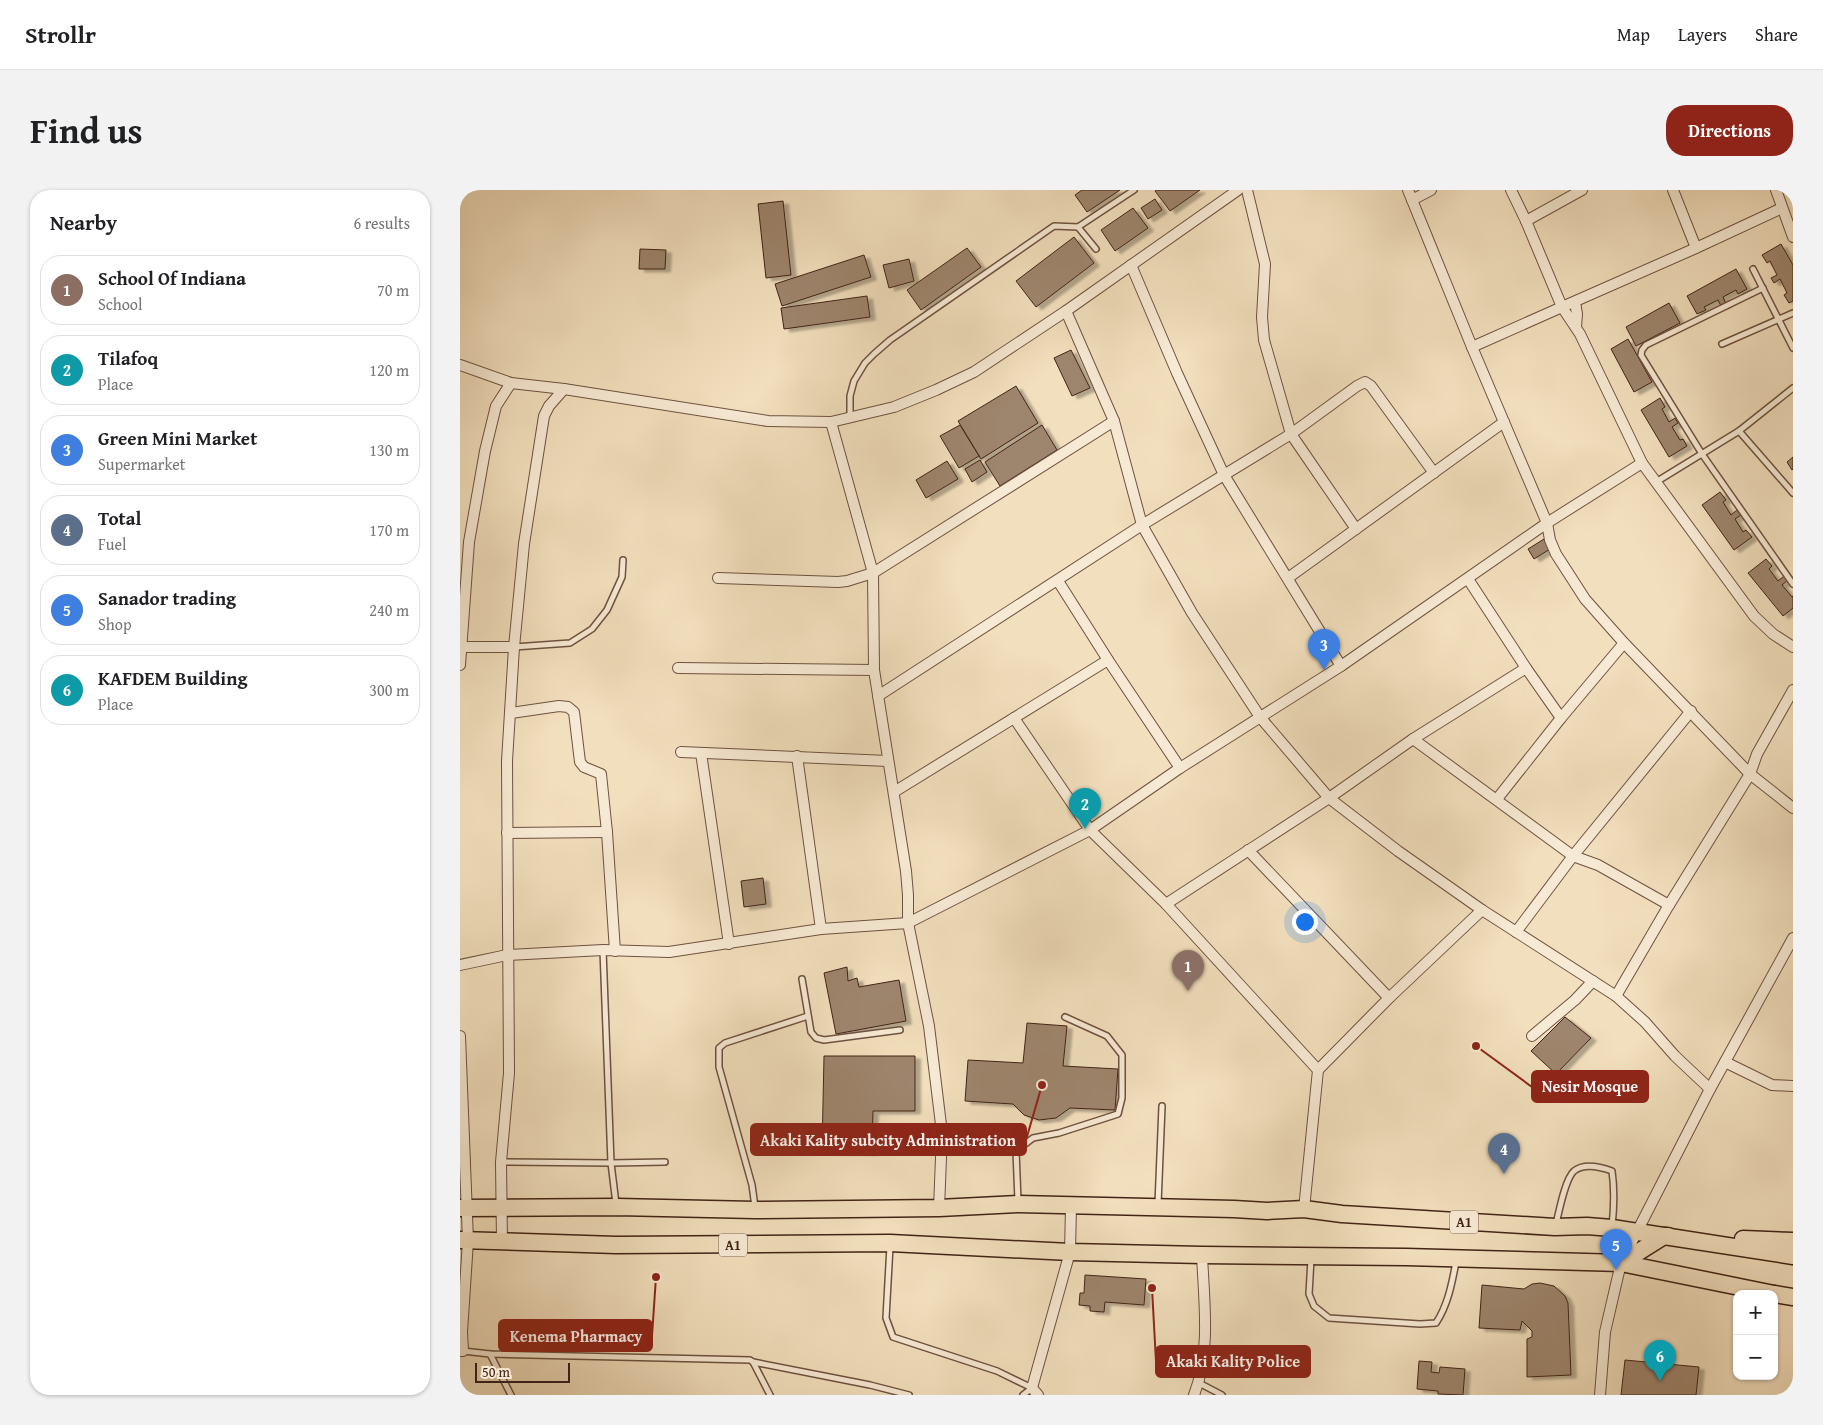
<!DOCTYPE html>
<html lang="en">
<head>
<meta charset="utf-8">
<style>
	:root { --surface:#fff; --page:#f2f2f2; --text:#202124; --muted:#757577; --line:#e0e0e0; --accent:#8f2418 }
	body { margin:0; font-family:"Gentium Book Plus",serif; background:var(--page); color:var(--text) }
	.controls { position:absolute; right:15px; bottom:15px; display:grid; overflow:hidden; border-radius:10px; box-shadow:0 1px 4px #0004 }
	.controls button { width:45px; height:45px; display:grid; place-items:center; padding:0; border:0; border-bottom:1px solid var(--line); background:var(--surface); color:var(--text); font:25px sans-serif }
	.scale { position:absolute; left:15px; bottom:12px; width:95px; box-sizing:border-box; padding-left:5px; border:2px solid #422317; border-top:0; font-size:14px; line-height:18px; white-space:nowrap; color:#422317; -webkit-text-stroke:4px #f7ead4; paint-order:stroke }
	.you { position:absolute; left:844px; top:731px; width:18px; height:18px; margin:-12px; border:4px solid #fff; border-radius:50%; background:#1a73e8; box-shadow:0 0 0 8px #1a73e833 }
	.badge { display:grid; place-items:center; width:32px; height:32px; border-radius:50%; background:var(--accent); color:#fff; font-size:16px; font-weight:700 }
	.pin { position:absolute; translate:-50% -41px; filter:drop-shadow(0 1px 2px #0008) }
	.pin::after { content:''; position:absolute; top:26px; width:18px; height:15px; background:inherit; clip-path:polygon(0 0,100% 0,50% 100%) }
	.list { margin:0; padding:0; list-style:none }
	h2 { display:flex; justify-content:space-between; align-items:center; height:65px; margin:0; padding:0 20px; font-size:21px }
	h2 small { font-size:16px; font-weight:400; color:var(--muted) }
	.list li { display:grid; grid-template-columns:32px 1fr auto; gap:15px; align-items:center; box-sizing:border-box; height:70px; margin:0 10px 10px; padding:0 10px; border:1px solid var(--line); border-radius:20px }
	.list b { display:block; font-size:19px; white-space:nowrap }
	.list p { margin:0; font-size:16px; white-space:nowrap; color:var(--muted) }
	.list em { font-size:16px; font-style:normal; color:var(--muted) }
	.map { position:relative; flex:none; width:1333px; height:1205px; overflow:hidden; border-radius:20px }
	header { display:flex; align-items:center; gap:30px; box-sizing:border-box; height:70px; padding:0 25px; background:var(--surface); border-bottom:1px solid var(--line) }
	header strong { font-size:24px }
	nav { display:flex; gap:28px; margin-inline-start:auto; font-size:18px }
	.intro { display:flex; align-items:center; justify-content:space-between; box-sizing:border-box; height:120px; padding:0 30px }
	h1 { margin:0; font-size:35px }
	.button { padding:12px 22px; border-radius:20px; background:var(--accent); color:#fff; font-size:18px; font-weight:700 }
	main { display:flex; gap:30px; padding:0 30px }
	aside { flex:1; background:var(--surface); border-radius:20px; box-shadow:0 1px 4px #0004 }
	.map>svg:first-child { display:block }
	.building { fill:#9e856d; stroke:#422317; filter:url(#shadow) }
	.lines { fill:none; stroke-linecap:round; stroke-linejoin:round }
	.lane-casing { stroke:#6e5240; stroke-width:8 }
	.street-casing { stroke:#6e5240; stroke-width:12 }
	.primary-casing { stroke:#422317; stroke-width:19 }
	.lane { stroke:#f7ead4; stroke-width:5 }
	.street { stroke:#f7ead4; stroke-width:10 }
	.primary { stroke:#f2dfbd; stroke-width:16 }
	.labels { text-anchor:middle; stroke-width:5; stroke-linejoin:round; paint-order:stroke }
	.shield { fill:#f7ead4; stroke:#785f50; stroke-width:1 }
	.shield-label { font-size:14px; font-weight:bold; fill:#422317 }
	.leader { fill:none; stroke:#8f2418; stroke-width:2 }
	.callout-dot { fill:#8f2418; stroke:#f7ead4; stroke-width:2 }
	.callout { fill:#8f2418; stroke:#8f2418; stroke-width:2 }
	.callout-label { font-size:16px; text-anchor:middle; font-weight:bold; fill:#fff }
</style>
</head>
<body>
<header>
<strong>Strollr</strong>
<nav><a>Map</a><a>Layers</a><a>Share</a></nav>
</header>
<div class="intro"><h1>Find us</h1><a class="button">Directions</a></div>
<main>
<aside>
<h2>Nearby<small>6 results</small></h2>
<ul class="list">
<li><span class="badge" style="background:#8d6e63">1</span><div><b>School Of Indiana</b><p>School</p></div><em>70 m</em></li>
<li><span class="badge" style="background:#0f9aa8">2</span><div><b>Tilafoq</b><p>Place</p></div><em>120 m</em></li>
<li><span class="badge" style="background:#3f7fe0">3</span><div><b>Green Mini Market</b><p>Supermarket</p></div><em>130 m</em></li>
<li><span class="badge" style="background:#5c6f8a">4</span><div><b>Total</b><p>Fuel</p></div><em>170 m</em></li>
<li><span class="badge" style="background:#3f7fe0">5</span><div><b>Sanador trading</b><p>Shop</p></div><em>240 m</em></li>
<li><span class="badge" style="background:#0f9aa8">6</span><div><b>KAFDEM Building</b><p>Place</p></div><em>300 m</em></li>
</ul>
</aside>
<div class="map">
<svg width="1333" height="1205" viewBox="0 0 1333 1205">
	<defs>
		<filter id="shadow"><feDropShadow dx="5.5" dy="3" stdDeviation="1" flood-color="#0004"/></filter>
	</defs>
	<rect width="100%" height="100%" fill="#f2dfbd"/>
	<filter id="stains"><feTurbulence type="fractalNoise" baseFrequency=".004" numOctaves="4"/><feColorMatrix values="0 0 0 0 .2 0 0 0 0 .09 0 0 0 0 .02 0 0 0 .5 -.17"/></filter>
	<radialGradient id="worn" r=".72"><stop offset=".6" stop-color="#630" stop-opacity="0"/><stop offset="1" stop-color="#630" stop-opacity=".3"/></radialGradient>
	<g class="building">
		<polygon points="622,0 660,0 627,22 615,5"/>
		<polygon points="697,0 740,0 710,21 695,1"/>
		<polygon points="695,9 702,20 688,29 681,18"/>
		<polygon points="323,11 331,85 306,88 298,14"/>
		<polygon points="673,18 688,38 655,61 641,40"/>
		<polygon points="614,47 634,73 576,117 556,91"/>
		<polygon points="1321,54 1333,75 1333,111 1329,113 1324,105 1327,103 1320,89 1314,93 1311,88 1317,85 1310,71 1307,73 1302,65"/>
		<polygon points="507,58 521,77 461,120 447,100"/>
		<polygon points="180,59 206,60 205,79 179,79"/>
		<polygon points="404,65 411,87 322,116 315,94"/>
		<polygon points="449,69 454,91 429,98 423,75"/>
		<polygon points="1276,79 1287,99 1278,104 1276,100 1263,107 1266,114 1261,116 1258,110 1244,117 1246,120 1237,124 1227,106"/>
		<polygon points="407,106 410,127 324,139 321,118"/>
		<polygon points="1209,113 1220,133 1176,156 1166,137"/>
		<polygon points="1168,149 1192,192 1174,202 1151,159"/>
		<polygon points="611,160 630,198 612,206 594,168"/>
		<polygon points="556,196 578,233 521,269 498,231"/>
		<polygon points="1200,208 1205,217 1202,219 1209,232 1215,228 1218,233 1212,237 1220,250 1223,249 1227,256 1209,267 1181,220"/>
		<polygon points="500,235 519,266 499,278 480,246"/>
		<polygon points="582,235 597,260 540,296 525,272"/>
		<polygon points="1333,267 1333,279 1332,280 1327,272"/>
		<polygon points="520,270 527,282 512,292 505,279"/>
		<polygon points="487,271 498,289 466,308 456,290"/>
		<polygon points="1260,302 1266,310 1263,312 1271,325 1277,320 1281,325 1275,329 1283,342 1286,340 1292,347 1274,360 1242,315"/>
		<polygon points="1084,349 1090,359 1074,369 1068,359"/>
		<polygon points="1306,369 1312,376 1309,379 1318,391 1324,386 1328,390 1322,395 1332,407 1333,406 1333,418 1323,426 1288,383"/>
		<polygon points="303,688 306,714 284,717 281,691"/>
		<polygon points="387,777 388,791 397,788 399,797 439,790 446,831 376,844 364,783"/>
		<polygon points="1105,827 1131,848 1096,884 1071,861"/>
		<polygon points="567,833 607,836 603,876 658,879 655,920 610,918 596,928 579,930 564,925 553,914 505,911 508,870 563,873"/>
		<polygon points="364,866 455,866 455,921 413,921 412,962 362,961"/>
		<polygon points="625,1085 686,1089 684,1115 645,1112 644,1122 630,1121 630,1116 619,1115 620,1103 624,1103"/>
		<polygon points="1080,1093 1094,1096 1105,1106 1108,1113 1111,1185 1067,1187 1067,1149 1072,1147 1072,1141 1062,1131 1060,1140 1019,1138 1022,1095 1064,1099 1072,1094"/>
		<polygon points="1165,1170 1239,1177 1236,1205 1161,1205"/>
		<polygon points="959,1171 972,1172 971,1182 979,1183 980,1177 1005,1179 1003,1205 978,1204 978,1201 957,1199"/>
	</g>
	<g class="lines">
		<g class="lane-casing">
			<g id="lane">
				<polyline points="618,37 636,59"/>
				<polyline points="1293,79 1333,158"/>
				<polyline points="1303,98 1186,155 1182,160 1181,165 1242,264 1333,394"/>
				<polyline points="1262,154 1333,123"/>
				<polyline points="390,228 390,206 394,191 405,173 414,164 430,150 594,36 618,37 674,0"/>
				<polyline points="1279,241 1333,303"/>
				<polyline points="1196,292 1279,241 1333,198"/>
				<polyline points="54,457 110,453 132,439 147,420 162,387 163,370"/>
				<polyline points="143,760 151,973 156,1014"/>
				<polyline points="342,789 351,842 356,848 364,850 440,840"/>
				<polyline points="41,972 151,973 205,972"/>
				<polyline points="558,1011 556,961 573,948 599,943 658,924 662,908 662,865 647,846 605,827"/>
				<polyline points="698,1014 702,916"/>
				<polyline points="295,1017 292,995 259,877 259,858 265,853 348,826"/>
				<path d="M 1096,1034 C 1099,1022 1105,989 1114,981 C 1124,973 1141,977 1152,981 C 1155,1001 1154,1018 1152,1037"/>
				<polyline points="430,1056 426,1128 433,1147 537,1181 572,1198 563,1205"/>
				<path d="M 851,1069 L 849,1104 L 854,1116 L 869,1128 L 960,1134 L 976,1133 C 988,1115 992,1093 996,1072"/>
				<polyline points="3,1161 30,1164 290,1170 293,1172 310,1205"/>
				<polyline points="30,1164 51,1205"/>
				<polyline points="293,1172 410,1195 449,1205"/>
				<polyline points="739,1193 762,1205"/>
			</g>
		</g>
		<g class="street-casing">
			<g id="street">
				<polyline points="948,0 1012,157 1087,333 1090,350 1096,364 1125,409 1164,453 1290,584 1333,618"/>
				<polyline points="1213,0 1236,58"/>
				<polyline points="1316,0 1333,47"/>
				<polyline points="952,10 971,0"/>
				<polyline points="1066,31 1122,0"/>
				<polyline points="671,75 717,183 764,285 881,476"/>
				<polyline points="1115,112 1117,124 1116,137"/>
				<polyline points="606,121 654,231 682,335 732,423 800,527 869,608 938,661 1022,720 1156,806 1185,832 1215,866 1250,899"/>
				<polyline points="1012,157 1102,117 1066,31 1051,0"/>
				<polyline points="0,175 51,193 104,199 308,231 371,232 434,217 476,200 514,182 606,121 778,0"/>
				<polyline points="371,232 413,383 414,480 446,681 448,705 448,733 630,640 554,528"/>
				<polyline points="1182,273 1120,144 1102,117 1236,58 1322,18"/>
				<polyline points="896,339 831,244 897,196 905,192 911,196 974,283"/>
				<polyline points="258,388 378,392 387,391 413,383 654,231"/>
				<polyline points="828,388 1044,232"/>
				<polyline points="598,391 648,470 720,578"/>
				<polyline points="1,457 54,457"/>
				<polyline points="0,475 9,352 25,261 36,216 51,193"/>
				<polyline points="218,478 414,480"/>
				<polyline points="1066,478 1101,528"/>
				<polyline points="418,506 682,335 831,244 804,150 802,127 805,74 787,0"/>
				<polyline points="51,523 99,516 108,517 114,522 120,572 124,577 141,584 147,642 155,761"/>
				<polyline points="953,549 1113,666 1138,675 1209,715"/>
				<polyline points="221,562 428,571"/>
				<polyline points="241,563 269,754"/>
				<polyline points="337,566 361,739"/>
				<polyline points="434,602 648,470"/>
				<polyline points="1037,609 1101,528 1164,453"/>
				<polyline points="47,643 147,642"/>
				<polyline points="788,660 929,808"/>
				<polyline points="706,714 869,608 953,549 1066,478 1008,389"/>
				<polyline points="1056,742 1113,666 1231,521"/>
				<polyline points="0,775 47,765 143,760 209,762 361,739 448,733 469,836 482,943 479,1018"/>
				<polyline points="1156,806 1209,715 1290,584 1297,564 1333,500"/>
				<polyline points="0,846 8,1051 2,1142 3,1161 0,1161"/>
				<polyline points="1072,846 1115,810 1133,791"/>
				<polyline points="1265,872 1312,895 1333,896"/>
				<polyline points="858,880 929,808 1022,720"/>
				<polyline points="844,1019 858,880 706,714 630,640 720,578 881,476 1087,333 1182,273 1294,426 1313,444 1333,457"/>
				<polyline points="42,1052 41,972 49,883 47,571 54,457 64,354 84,226 89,216 104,199"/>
				<polyline points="578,1205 572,1198 610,1062 611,1016"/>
				<path d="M 734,1205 C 751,1161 744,1112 742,1065"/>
				<polyline points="1140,1205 1145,1142 1161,1073 1250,899 1333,748"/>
			</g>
		</g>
		<g class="primary-casing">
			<g id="primary">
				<polyline points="0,1018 157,1017 295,1020 479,1018 558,1014 774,1019 807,1021 844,1019 882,1024 1095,1037 1127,1036 1152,1038 1333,1066"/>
				<polyline points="1283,1049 1333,1051"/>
				<polyline points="0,1050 156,1055 430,1053 610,1062 742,1065 946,1067 1161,1073 1314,1104"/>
				<polyline points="1161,1073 1204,1046 1208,1046"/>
				<polyline points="1314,1104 1333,1107"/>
			</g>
		</g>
		<use href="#lane" class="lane"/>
		<use href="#street" class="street"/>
		<use href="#primary" class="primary"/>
	</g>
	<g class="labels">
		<g class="shield">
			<rect x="990" y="1020.5" width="28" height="23" rx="4"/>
			<rect x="259" y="1043.5" width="28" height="23" rx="4"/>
		</g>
		<g class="shield-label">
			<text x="1004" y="1037">A1</text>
			<text x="273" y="1060">A1</text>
		</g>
	</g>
	<path class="leader" d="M1016 856L1072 897M582 895L566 950M196 1087L192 1146M692 1098L696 1172"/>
	<g class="callout-dot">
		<circle cx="1016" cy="856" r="5"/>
		<circle cx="582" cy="895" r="5"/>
		<circle cx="196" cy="1087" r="5"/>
		<circle cx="692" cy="1098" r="5"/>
	</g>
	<g class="callout">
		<rect x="1072" y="881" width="116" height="31" rx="5"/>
		<rect x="291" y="934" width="275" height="31" rx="5"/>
		<rect x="39" y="1130" width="153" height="31" rx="5"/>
		<rect x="696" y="1156" width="154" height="31" rx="5"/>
	</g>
	<g class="callout-label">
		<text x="1130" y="902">Nesir Mosque</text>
		<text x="428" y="956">Akaki Kality subcity Administration</text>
		<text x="116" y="1152">Kenema Pharmacy</text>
		<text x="773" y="1177">Akaki Kality Police</text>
	</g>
	<rect width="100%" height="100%" filter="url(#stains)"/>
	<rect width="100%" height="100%" fill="url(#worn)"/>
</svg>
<div class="controls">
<button>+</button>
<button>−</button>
</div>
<div class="scale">50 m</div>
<div class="you"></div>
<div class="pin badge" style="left:728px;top:801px;background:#8d6e63">1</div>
<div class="pin badge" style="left:625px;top:639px;background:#0f9aa8">2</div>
<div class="pin badge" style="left:864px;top:480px;background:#3f7fe0">3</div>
<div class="pin badge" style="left:1044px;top:984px;background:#5c6f8a">4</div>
<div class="pin badge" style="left:1156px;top:1080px;background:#3f7fe0">5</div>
<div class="pin badge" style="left:1200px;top:1191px;background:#0f9aa8">6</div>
</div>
</main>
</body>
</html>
